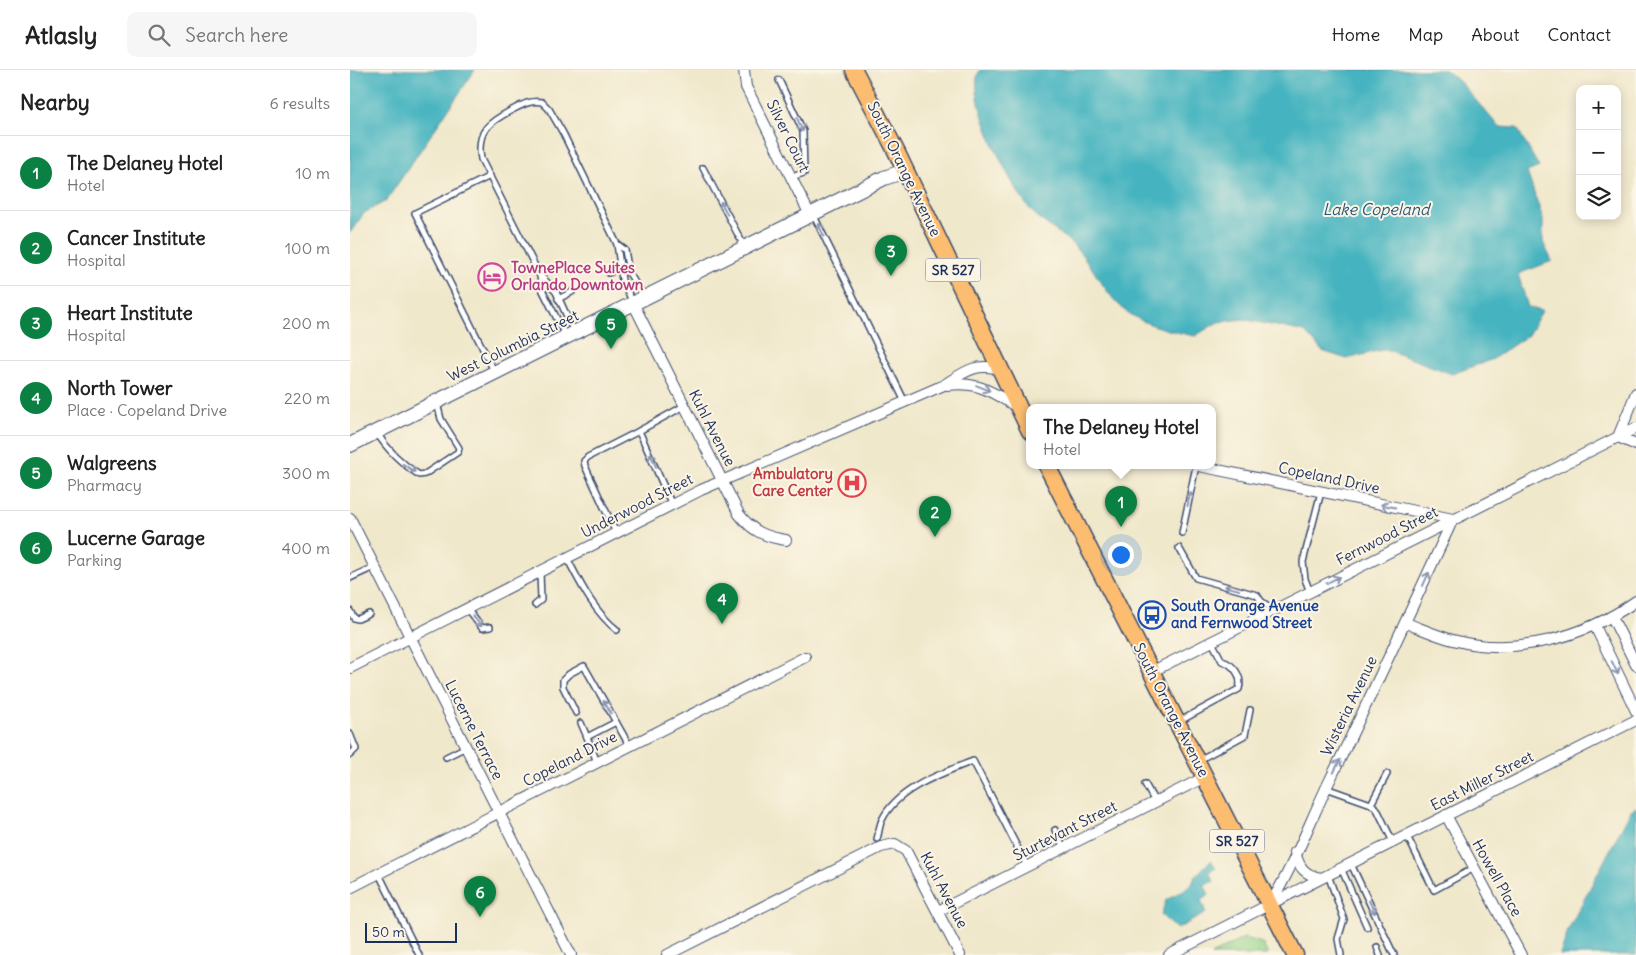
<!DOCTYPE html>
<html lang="en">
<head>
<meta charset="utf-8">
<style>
	:root { --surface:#fff; --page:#f6f6f6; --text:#222; --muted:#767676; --line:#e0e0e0; --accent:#0b8043 }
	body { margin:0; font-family:Delius,sans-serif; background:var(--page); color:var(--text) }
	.controls { position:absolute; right:15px; top:15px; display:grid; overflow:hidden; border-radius:10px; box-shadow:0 2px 12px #0003 }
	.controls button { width:45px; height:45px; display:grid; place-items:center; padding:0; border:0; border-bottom:1px solid var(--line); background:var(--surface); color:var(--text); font:25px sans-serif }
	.scale { position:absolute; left:15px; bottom:12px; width:92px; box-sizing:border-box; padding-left:5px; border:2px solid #1b2f5e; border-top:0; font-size:14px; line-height:18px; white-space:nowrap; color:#1b2f5e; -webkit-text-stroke:4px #fcf5e5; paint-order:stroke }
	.you { position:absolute; left:770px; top:484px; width:18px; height:18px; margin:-12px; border:4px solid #fff; border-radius:50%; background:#1a73e8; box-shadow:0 0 0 8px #1a73e833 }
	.badge { display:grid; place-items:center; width:32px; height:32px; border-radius:50%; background:var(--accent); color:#fff; font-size:16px; font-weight:700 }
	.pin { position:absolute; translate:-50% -41px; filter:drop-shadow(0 1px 2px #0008) }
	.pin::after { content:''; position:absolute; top:26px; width:18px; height:15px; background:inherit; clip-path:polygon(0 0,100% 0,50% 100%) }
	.popup { position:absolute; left:676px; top:334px; width:190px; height:65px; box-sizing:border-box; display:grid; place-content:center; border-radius:10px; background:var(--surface); filter:drop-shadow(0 1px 4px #0005); font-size:16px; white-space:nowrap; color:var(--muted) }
	.popup b { font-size:19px; color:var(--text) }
	.popup::after { content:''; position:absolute; left:50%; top:100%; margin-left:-10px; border:10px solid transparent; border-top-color:var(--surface) }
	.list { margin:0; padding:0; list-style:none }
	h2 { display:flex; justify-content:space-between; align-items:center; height:65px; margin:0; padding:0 20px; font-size:21px }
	h2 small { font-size:16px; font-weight:400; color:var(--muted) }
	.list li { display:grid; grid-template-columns:32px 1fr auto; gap:15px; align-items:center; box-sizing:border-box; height:75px; padding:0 20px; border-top:1px solid var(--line) }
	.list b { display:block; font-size:19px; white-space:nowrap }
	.list p { margin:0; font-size:16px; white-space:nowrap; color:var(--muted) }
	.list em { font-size:16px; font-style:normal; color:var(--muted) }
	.icon { flex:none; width:28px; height:28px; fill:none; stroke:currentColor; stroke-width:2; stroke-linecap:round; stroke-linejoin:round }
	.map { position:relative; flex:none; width:1286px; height:885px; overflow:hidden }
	header { display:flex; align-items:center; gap:30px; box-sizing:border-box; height:70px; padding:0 25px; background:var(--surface); border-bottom:1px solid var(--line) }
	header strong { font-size:24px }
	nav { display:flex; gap:28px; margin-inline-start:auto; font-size:18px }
	.search { width:350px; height:45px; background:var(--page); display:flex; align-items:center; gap:12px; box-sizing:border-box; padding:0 18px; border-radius:10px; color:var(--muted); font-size:19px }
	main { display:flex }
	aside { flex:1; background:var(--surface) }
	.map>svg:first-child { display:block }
	.green { fill:#93d38a; stroke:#578174 }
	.water { fill:#45b4c0; stroke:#30728f }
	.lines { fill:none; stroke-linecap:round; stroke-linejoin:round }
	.service-casing { stroke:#3b4b6e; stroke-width:8 }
	.minor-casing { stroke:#3b4b6e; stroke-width:12 }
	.tertiary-casing { stroke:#3b4b6e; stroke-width:16 }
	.primary-casing { stroke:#3b4b6e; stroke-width:19 }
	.service { stroke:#fff; stroke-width:5 }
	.minor { stroke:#fff; stroke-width:10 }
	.tertiary { stroke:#fff; stroke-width:14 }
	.primary { stroke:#fcbd6f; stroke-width:16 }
	.oneway { stroke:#8d97ae }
	.labels { text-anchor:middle; stroke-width:4; stroke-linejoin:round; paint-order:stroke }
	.shield { fill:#fcf5e5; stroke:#5e6a86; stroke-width:1 }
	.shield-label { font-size:14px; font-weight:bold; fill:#1b2f5e }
	.street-label { font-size:15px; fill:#1b2f5e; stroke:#fcf5e5 }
	.hotel-label { font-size:15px; font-weight:bold; fill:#b23c85; stroke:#fcf5e5; text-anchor:start }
	.health-label { font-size:15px; font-weight:bold; fill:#be3a42; stroke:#fcf5e5; text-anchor:end }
	.transit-label { font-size:15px; font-weight:bold; fill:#164399; stroke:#fcf5e5; text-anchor:start }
	.water-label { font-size:16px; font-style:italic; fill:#28577b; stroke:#fcf5e5 }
</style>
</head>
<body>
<header>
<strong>Atlasly</strong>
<div class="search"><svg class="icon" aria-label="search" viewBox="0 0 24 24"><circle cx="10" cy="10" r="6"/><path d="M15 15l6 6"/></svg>Search here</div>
<nav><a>Home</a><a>Map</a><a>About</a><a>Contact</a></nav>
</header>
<main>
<aside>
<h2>Nearby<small>6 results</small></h2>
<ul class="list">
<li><span class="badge">1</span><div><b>The Delaney Hotel</b><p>Hotel</p></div><em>10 m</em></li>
<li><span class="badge">2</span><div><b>Cancer Institute</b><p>Hospital</p></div><em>100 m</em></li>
<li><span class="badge">3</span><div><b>Heart Institute</b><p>Hospital</p></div><em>200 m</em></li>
<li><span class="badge">4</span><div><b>North Tower</b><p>Place · Copeland Drive</p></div><em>220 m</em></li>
<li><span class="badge">5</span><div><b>Walgreens</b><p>Pharmacy</p></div><em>300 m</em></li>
<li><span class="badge">6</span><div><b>Lucerne Garage</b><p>Parking</p></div><em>400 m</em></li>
</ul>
</aside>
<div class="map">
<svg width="1286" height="885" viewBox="0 0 1286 885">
	<rect width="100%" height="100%" fill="#fcf5e5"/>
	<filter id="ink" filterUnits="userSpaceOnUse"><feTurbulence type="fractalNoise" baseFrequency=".02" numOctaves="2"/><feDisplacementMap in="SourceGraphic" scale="10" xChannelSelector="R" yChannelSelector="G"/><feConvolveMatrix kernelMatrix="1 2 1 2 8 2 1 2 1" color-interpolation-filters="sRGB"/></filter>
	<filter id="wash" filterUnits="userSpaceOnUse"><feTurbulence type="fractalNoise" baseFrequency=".0096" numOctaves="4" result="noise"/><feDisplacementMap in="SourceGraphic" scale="20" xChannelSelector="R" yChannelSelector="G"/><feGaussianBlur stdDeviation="1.12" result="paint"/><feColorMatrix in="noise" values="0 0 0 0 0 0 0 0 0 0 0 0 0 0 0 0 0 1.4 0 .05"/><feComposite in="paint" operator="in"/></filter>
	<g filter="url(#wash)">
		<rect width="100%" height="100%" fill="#f0e8cb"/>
		<polygon class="green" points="894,868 912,873 918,885 861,885"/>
		<g class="water">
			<polygon points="0,0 125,0 36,131 14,143 0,163"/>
			<path d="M 630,0 L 1096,0 L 1110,12 L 1149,57 L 1167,58 L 1189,97 L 1177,102 L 1193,149 L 1193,172 L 1202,191 L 1168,204 L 1178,237 L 1192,241 L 1178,265 L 1143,289 L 1102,304 L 1035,279 L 997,289 L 972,281 L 955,262 L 893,249 L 868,252 L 845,266 C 820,261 788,254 769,235 C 753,219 743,197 728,180 C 714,164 693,155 679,138 C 662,118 613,24 630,0 Z"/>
			<polygon points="1286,737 1286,885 1210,885 1218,860 1281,740"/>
			<polygon points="861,790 866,798 859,802 864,811 854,815 859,824 851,830 856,843 827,859 811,845 816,830 841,816 846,805"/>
		</g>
	</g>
	<g filter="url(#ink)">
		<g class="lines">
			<g class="service-casing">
				<g id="service">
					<polyline points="429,10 453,61 454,103 441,107"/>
					<polyline points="353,98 395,178"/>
					<polyline points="140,106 65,143 144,301"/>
					<polyline points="463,144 555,332"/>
					<polyline points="267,174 275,180 279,203 294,227"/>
					<polyline points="259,203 271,197"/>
					<polyline points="191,206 206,222 224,262"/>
					<polyline points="208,229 222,222"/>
					<path d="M 215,265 L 192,219 L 190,206 L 131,89 C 126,61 139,52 162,40 C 172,35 180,30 192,32 L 199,39 L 213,63 L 267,174 L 272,210 L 283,233"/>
					<polyline points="289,361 334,336"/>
					<path d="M 27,363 C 38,381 51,393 69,405 L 75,404 L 108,382 L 109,378 L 91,349 L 87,333"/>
					<polyline points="266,463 235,396 234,391 238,387 289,361 322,435"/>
					<polyline points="832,463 846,396"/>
					<polyline points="829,478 846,508 907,525 911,531 924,540"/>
					<path d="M 217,488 C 230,513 244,542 267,560"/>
					<polyline points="0,508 24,497"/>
					<polyline points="960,522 955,509 953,492 971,422"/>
					<polyline points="185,535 191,530 190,502"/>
					<polyline points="117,539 132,558 140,557"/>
					<polyline points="0,541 4,548 8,549 19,544"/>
					<polyline points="226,643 213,617 213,610 219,604 234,596 266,652 237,667 231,653"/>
					<path d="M 830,651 L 889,619 C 893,606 883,594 872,591 L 862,572"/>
					<polyline points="266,652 279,675"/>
					<polyline points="0,664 6,679 0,685"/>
					<polyline points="237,667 247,692"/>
					<polyline points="96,687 116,677"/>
					<polyline points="849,690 895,665 900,640"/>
					<polyline points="795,714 805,732"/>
					<polyline points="976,718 1021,734 1027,739 1043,772"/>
					<polyline points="1021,734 1037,704"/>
					<polyline points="705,760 714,778"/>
					<polyline points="1057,766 1084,820 1124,798"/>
					<path d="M 527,769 C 529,763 529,756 532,750 C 547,718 593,703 623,691 L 677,796"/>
					<polyline points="1001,794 1044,885"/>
					<polyline points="991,798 1017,857"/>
					<polyline points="29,804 69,885"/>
					<polyline points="978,805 994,849 988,869 991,885"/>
					<polyline points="1027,877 1030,885"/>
				</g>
			</g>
			<g class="minor-casing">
				<g id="minor">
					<polyline points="394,0 396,17 460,145"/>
					<path d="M 284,235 L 389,444 C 402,461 415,467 436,470"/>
					<path d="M 598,315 C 628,311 642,322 667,337"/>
					<polyline points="1268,367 1286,323"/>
					<polyline points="1268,367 1286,375"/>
					<polyline points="849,396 1103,449"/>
					<polyline points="0,448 221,885"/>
					<polyline points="1262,547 1286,595"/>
					<path d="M 1056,553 C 1072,559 1087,566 1103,570 C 1165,587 1235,567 1286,531"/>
					<polyline points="1245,556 1286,641"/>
					<path d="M 0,598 L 351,420 L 594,315 C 616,301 624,293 651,299"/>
					<polyline points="801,602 1286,358"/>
					<polyline points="1096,745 1171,885"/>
					<path d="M 945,782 C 949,798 955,805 971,808"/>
					<polyline points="0,818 455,587"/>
					<path d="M 920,834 C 943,797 959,754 978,714 C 1021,626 1062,538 1103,449"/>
					<polyline points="588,841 855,707"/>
					<polyline points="317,885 531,777 545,774 556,781 610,885"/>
					<polyline points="819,885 1286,650"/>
				</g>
			</g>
			<g class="tertiary-casing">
				<polyline id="tertiary" points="0,375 534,108 555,101"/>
			</g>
			<g class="primary-casing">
				<g id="primary">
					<polyline points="504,0 546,81 680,361"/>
					<polyline points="697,396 945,885"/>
				</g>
			</g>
			<use href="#service" class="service"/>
			<use href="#minor" class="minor"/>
			<use href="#tertiary" class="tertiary"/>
			<use href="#primary" class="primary"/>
		</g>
		<defs><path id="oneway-shaft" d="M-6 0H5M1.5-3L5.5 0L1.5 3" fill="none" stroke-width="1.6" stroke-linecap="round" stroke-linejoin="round" transform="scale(1.25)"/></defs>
		<g class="oneway">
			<use href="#oneway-shaft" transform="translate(450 55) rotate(67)"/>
			<use href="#oneway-shaft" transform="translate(374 138) rotate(-117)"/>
			<use href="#oneway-shaft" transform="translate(471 160) rotate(-116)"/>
			<use href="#oneway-shaft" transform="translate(633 318) rotate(22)"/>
			<use href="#oneway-shaft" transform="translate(303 390) rotate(-114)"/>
			<use href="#oneway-shaft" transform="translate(59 398) rotate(34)"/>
			<use href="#oneway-shaft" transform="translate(839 429) rotate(-78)"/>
			<use href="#oneway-shaft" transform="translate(1038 436) rotate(-169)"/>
			<use href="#oneway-shaft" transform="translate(1076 509) rotate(-66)"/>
			<use href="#oneway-shaft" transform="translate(983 510) rotate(-27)"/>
			<use href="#oneway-shaft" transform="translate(882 518) rotate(-165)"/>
			<use href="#oneway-shaft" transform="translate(127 551) rotate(51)"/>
			<use href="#oneway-shaft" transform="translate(1265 598) rotate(64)"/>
			<use href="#oneway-shaft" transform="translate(257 637) rotate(-120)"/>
			<use href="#oneway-shaft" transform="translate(987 696) rotate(-64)"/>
			<use href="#oneway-shaft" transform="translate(1022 837) rotate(65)"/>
		</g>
	</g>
	<defs>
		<g id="hotel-ring" transform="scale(1.4375)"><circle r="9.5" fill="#fcf5e5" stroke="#d1479c" stroke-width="1.5"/><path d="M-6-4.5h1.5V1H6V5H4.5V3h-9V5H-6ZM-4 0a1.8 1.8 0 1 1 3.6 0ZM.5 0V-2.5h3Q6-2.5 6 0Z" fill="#d1479c"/></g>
		<g id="hospital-ring" transform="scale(1.4375)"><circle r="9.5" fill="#fcf5e5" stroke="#e0444e" stroke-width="1.5"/><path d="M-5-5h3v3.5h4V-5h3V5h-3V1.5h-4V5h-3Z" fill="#e0444e"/></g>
		<g id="bus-ring" transform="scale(1.4375)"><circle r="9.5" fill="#fcf5e5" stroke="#1a4fb4" stroke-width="1.5"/><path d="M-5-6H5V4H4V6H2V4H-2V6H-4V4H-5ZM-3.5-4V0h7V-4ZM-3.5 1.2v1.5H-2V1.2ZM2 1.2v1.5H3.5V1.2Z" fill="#1a4fb4"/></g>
	</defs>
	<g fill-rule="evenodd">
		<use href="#hotel-ring" x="142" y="207"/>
		<use href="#hospital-ring" x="502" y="413"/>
		<use href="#bus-ring" x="802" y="545"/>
	</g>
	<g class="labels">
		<g class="shield">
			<rect x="575.5" y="188.5" width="55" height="23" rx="4"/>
			<rect x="859.5" y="759.5" width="55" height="23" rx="4"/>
		</g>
		<g class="shield-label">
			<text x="603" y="205">SR 527</text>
			<text x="887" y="776">SR 527</text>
		</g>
		<g class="street-label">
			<text transform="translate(438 66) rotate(64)" y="5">Silver Court</text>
			<text transform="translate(554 99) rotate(64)" y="5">South Orange Avenue</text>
			<text transform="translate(163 276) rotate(-26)" y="5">West Columbia Street</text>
			<text transform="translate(362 358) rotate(63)" y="5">Kuhl Avenue</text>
			<text transform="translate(979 408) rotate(12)" y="5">Copeland Drive</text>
			<text transform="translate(287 436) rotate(-27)" y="5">Underwood Street</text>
			<text transform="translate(1037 466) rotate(-27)" y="5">Fernwood Street</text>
			<text transform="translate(999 636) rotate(-64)" y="5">Wisteria Avenue</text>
			<text transform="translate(821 640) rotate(63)" y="5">South Orange Avenue</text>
			<text transform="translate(124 660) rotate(63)" y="5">Lucerne Terrace</text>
			<text transform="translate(220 689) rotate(-27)" y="5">Copeland Drive</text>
			<text transform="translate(1132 711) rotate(-27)" y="5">East Miller Street</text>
			<text transform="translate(715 761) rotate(-27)" y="5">Sturtevant Street</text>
			<text transform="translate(1147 808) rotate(61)" y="5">Howell Place</text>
			<text transform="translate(594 820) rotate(62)" y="5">Kuhl Avenue</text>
		</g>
		<g class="hotel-label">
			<text x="161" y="203">TownePlace Suites<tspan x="161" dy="17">Orlando Downtown</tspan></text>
		</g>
		<g class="health-label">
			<text x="483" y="409">Ambulatory<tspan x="483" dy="17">Care Center</tspan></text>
		</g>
		<g class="transit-label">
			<text x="821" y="541">South Orange Avenue<tspan x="821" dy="17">and Fernwood Street</tspan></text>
		</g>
		<g class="water-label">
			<text x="1026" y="145">Lake Copeland</text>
		</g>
	</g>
</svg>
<div class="controls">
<button>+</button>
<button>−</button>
<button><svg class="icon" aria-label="layers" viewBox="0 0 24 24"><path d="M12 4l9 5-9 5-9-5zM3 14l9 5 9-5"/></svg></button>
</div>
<div class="scale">50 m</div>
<div class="you"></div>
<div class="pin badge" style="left:771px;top:457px">1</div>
<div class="popup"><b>The Delaney Hotel</b>Hotel</div>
<div class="pin badge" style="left:585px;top:467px">2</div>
<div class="pin badge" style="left:541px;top:206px">3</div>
<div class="pin badge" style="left:372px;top:554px">4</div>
<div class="pin badge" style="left:261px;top:279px">5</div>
<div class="pin badge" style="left:130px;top:847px">6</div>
</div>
</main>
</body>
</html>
